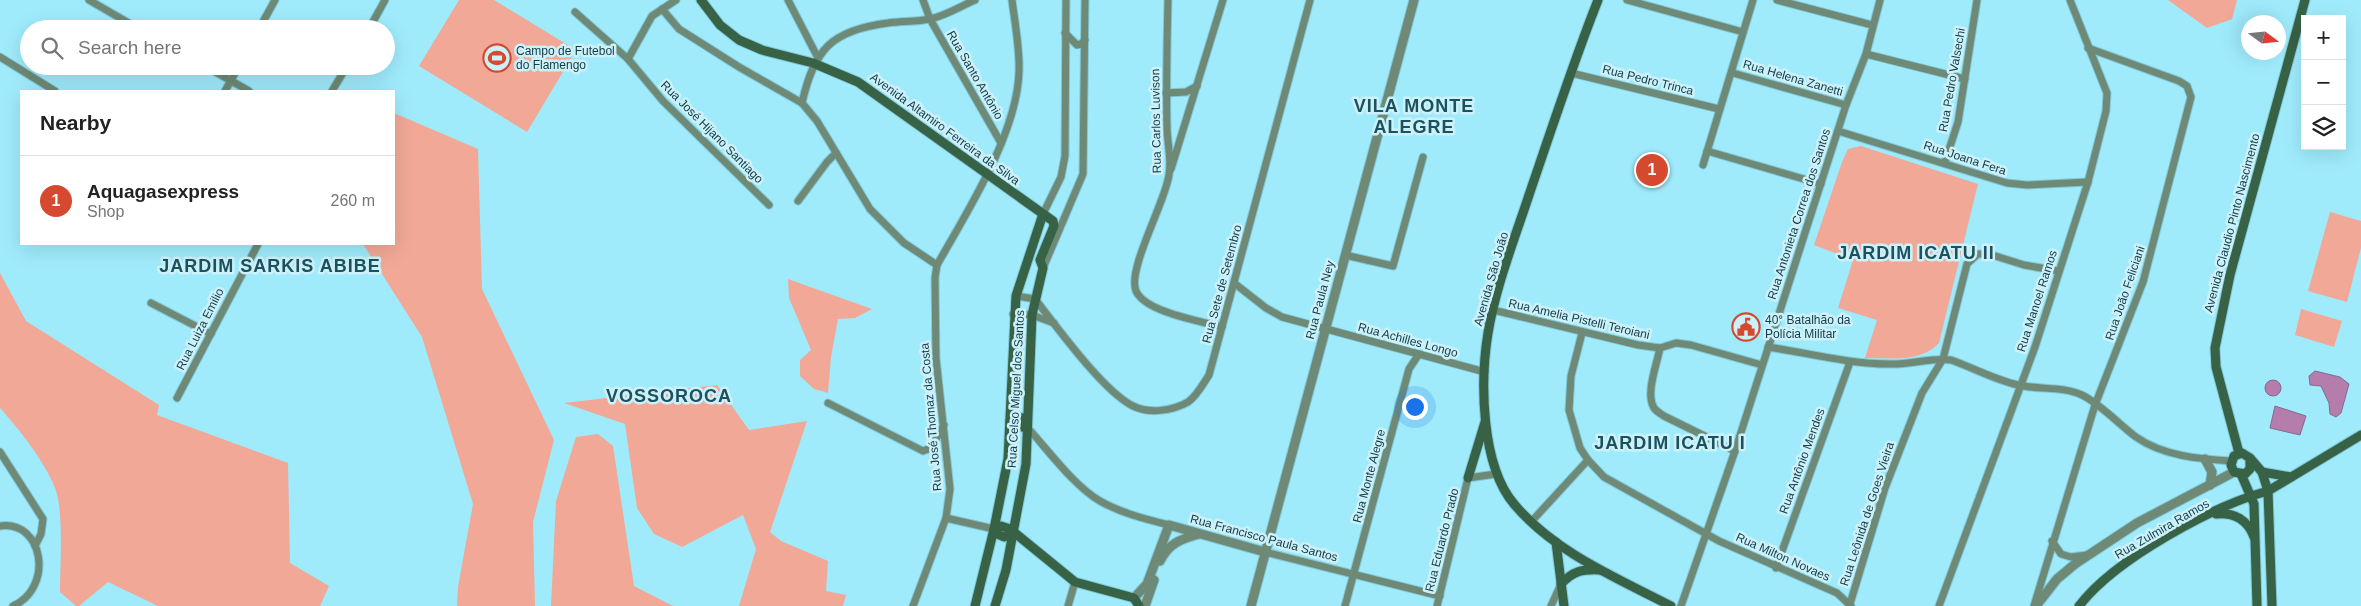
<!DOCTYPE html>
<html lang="en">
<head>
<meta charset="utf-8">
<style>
	:root { --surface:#fff; --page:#f6f6f6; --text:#222; --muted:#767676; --line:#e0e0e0; --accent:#d54a2e }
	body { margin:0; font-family:Helvetica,sans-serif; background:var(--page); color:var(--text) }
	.controls { position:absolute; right:15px; top:15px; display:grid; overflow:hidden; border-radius:0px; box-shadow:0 5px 20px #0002 }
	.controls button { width:45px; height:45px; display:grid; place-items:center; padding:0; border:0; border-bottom:1px solid var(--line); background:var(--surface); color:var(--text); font:25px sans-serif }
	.compass { position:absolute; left:2241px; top:15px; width:45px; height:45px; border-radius:50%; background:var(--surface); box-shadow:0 5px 20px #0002; rotate:105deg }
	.you { position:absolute; left:1414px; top:406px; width:18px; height:18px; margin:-12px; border:4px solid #fff; border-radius:50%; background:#1a73e8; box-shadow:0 0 0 8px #1a73e833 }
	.badge { display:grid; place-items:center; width:32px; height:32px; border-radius:50%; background:var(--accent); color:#fff; font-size:16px; font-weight:700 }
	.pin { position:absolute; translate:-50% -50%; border:2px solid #fff; box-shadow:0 1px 5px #0006 }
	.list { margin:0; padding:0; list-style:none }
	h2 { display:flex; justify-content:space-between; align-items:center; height:65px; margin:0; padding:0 20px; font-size:21px }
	h2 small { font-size:16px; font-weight:400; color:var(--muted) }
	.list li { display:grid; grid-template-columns:32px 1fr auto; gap:15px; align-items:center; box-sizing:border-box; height:90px; padding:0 20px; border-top:1px solid var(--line) }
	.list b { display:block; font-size:19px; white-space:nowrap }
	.list p { margin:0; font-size:16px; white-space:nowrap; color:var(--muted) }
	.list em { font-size:16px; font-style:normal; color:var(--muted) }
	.icon { flex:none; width:28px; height:28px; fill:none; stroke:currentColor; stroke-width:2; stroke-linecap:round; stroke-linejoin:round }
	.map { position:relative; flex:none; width:2361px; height:606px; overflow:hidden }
	.search { position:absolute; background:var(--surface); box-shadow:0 5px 20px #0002; left:20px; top:20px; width:375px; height:55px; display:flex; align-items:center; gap:12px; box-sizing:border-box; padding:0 18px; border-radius:28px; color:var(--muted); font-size:19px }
	.panel { position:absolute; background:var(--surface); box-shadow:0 5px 20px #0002; left:20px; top:90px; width:375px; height:155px; border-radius:0px }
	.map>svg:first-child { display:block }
	.green { fill:#f1a897 }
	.water { fill:#b57dab; stroke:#846a8d }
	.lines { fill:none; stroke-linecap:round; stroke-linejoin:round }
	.minor-casing { stroke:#83c8d8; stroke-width:9 }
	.tertiary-casing { stroke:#83c8d8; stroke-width:11 }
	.secondary-casing { stroke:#83c8d8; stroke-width:11 }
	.minor { stroke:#6e8a76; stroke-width:7 }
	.tertiary { stroke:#6e8a76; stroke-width:9 }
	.secondary { stroke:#386246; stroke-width:9 }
	.labels { text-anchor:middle; stroke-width:5; stroke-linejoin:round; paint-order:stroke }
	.poi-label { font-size:12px; fill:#123d46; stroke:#cdf1fa; text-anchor:start }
	.street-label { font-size:12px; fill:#123d46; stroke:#cdf1fa }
	.district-label { font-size:18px; font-weight:bold; letter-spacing:1px; fill:#1c525d; stroke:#cdf1fa }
</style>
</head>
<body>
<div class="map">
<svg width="2361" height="606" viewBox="0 0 2361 606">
	<rect width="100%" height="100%" fill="#9febfc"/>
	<g class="green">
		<polygon points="459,0 494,0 576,50 527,132 419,66"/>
		<polygon points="2168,0 2237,0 2232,19 2207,28"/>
		<polygon points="394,113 478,149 482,289 554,440 533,522 535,606 457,606 458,587 473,504 422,337 363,244 394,244"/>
		<path d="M 1861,146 L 1978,184 L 1939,343 C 1920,363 1891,358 1865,358 L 1877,320 L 1838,308 L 1853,260 L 1814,245 L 1842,162 L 1848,149 Z"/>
		<polygon points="2330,212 2361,221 2361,248 2347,302 2308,291"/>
		<path d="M 0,273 L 26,321 L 159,405 L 157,415 L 288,463 L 290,563 L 329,586 L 320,606 L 158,606 L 108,582 L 79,606 L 76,606 L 60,592 C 60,567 64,510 55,488 C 45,462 19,429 0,408 Z"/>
		<polygon points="788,279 872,309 855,318 838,319 831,357 828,393 814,389 800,376 800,360 811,350 789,298"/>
		<polygon points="2301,309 2342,321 2334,347 2295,335"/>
		<polygon points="717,385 749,430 807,421 770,532 781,541 828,561 826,591 846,595 843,606 739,606 756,549 743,515 682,547 654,534 637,508 625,424 564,403"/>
		<polygon points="598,434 613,446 634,586 673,606 551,606 556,501 576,437"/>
	</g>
	<g class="water">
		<polygon points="2315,371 2340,377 2349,384 2341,413 2336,417 2330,414 2329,403 2321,386 2310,385 2309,376"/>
		<circle cx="2273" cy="388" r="8"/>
		<polygon points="2275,406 2306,416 2300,435 2270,428"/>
	</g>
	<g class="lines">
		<g class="minor-casing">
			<g id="minor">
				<polyline points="89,0 139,29"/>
				<polyline points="788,0 817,56"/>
				<polyline points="923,0 930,19 1001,143"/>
				<path d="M 1168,0 C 1167,42 1166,84 1167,126 C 1167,142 1172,160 1169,175 C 1165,203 1127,269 1136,291 C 1145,312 1200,321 1222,327"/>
				<polyline points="1627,0 1743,32"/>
				<polyline points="1777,0 1872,25"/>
				<polyline points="662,9 679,29 739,67 802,103 817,121 870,209 904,243 937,265 935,278 936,358 950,489 946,518 913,606"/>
				<polyline points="575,12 628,59 663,101 769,205"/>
				<polyline points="259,29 275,0"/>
				<polyline points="369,29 385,0"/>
				<polyline points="1065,33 1077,45 1081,44 1085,40"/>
				<polyline points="1866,54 1965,79"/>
				<polyline points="0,57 55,91"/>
				<polyline points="628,59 652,16 676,0"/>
				<polyline points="205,66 249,91"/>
				<polyline points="1571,73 1719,109"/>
				<polyline points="1733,73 1846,105"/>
				<polyline points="225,91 239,66"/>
				<polyline points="332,91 347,66"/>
				<polyline points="1166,93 1186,92 1197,86"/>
				<path d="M 802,103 C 814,49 832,30 888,23 C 901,21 916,22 930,19 C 945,16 961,6 975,0"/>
				<polyline points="1838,131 2007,183 2027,185 2088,182"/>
				<polyline points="1707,151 1821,184"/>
				<polyline points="1945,162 1958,122 1977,0"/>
				<polyline points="1703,165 1753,0"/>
				<polyline points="1171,169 1223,0"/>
				<polyline points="798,201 827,162 836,153"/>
				<polyline points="1043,214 1061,177 1065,156 1066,0"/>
				<polyline points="1345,255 1393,266 1423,157"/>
				<path d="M 937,265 C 967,212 1017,134 1019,72 C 1020,49 1015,24 1012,0"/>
				<polyline points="1043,268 1083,174 1085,0"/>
				<polyline points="1234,283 1266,308 1282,317 1485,372"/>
				<path d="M 1016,296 L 1035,299 C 1057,327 1103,391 1133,406 C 1149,414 1172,411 1188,402 C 1197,396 1203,384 1209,375 L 1310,0"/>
				<polyline points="151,303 211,334"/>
				<polyline points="1493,310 1638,345 1660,348 1676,343 1691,345 1762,365"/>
				<polyline points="1013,314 1032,315 1054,323"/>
				<polyline points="1582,333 1571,376 1569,410 1580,448 1588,460 1604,477 1719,541 1837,593 1851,606"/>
				<path d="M 1768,347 C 1808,353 1849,364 1890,364 C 1910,365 1932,357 1951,360 C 1974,368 1995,380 2018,385 C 2039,390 2063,386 2082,395 C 2099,403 2120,425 2136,437 C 2163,456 2199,459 2231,461"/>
				<path d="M 1660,348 C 1657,364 1645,394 1654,408 C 1656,411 1661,414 1664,416 L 1735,451"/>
				<polyline points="177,398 258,244"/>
				<polyline points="828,403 923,451 931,448 944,425"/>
				<path d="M 1027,427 C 1048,450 1074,486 1100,501 C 1121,513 1145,519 1169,525"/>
				<polyline points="0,452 43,519 41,534 35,546"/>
				<polyline points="946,518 994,529"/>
				<polyline points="1531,522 1588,460"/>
				<path d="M 0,526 C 44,520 54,588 13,606"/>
				<polyline points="2052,541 2061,554 2071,557 2087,555"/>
				<polyline points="1265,552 1440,596"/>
				<polyline points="1776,568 1850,362"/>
				<polyline points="1850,604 1885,488 1922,393 1943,359 1967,264 1978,254 1989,254 2024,265 2058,271"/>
				<polyline points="1068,606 1075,582"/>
				<polyline points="1345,606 1409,369 1419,354"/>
				<polyline points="1437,606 1468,478 1496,474"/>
				<polyline points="1551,606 1561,584"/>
				<polyline points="1681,606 1735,451 1846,105 1866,54 1880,0"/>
				<polyline points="1939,606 2035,347 2088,182 2106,111 2107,93 2070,0"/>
				<polyline points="2034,606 2095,405 2143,282 2191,97 2187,86 2179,81 2088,48"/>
			</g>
		</g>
		<g class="tertiary-casing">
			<g id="tertiary">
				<polyline points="2205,459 2212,472 2210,485"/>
				<path d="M 1160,561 C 1169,543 1181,539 1199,534"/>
				<polyline points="1134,598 1147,584 1169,525 1265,552"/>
				<polyline points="1145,606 1154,580"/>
				<polyline points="1251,606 1414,0"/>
				<polyline points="2036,606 2057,579 2075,564 2137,523 2234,472"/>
			</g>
		</g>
		<g class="secondary-casing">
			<g id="secondary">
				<polyline points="701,0 720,25 739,40 762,50 813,63 858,82 1053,221 1054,226 1040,260 1043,268 1032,315 1026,464 1006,570 995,606"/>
				<path d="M 1598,0 C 1573,63 1552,128 1530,192 C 1515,238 1496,285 1488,333 C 1480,382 1481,465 1514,504 C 1554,552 1617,578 1671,606"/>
				<path d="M 1010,421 C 1014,419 1017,416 1023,418 L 1027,427 L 1015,427 C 1014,423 1014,420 1014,416"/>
				<polyline points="2239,453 2216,367 2215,348 2230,275 2305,0"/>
				<polyline points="2250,458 2250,469 2245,474 2234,472 2231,465 2234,456 2242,453 2250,458 2262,472 2268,491 2272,606"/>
				<polyline points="2262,472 2291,477"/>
				<polyline points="2241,474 2254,504 2257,606"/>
				<polyline points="1468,478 1485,422"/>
				<path d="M 2216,514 C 2234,512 2248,520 2254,537"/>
				<polyline points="994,529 1001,526 1010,529 1075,582 1134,598 1139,606"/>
				<polyline points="994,529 995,533 1004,537 1014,534"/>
				<polyline points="1556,542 1564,606"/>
				<path d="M 1561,584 C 1573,571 1582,569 1600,570"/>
				<polyline points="975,606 994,529 1008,459 1016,296 1043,214"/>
				<path d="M 2079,606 C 2114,560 2212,506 2268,491 L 2361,435"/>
			</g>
		</g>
		<use href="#minor" class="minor"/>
		<use href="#tertiary" class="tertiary"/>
		<use href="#secondary" class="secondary"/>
	</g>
	<defs>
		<g id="stadium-ring" transform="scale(1.4375)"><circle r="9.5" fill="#cdf1fa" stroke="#d54a2e" stroke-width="1.5"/><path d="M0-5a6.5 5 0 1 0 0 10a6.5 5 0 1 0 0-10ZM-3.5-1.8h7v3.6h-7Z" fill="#d54a2e"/></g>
		<g id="civic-ring" transform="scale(1.4375)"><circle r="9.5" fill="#cdf1fa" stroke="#d54a2e" stroke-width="1.5"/><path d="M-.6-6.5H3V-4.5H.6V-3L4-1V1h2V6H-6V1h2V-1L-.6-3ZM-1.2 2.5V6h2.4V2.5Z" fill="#d54a2e"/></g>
	</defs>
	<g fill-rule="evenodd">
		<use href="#stadium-ring" x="497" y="58"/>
		<use href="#civic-ring" x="1746" y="327"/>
	</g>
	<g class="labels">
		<g class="poi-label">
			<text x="516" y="55">Campo de Futebol<tspan x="516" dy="14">do Flamengo</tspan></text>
			<text x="1765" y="324">40° Batalhão da<tspan x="1765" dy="14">Polícia Militar</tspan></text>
		</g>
		<g class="street-label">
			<text transform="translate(975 75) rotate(60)" y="4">Rua Santo Antônio</text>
			<text transform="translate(1793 78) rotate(16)" y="4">Rua Helena Zanetti</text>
			<text transform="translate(1648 80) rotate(14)" y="4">Rua Pedro Trinca</text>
			<text transform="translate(1952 80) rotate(-80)" y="4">Rua Pedro Valsechi</text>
			<text transform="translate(1156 121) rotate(-91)" y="4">Rua Carlos Luvison</text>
			<text transform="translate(945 129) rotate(36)" y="4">Avenida Altamiro Ferreira da Silva</text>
			<text transform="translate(712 132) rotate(45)" y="4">Rua José Hijano Santiago</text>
			<text transform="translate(1965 158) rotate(18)" y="4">Rua Joana Fera</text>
			<text transform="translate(1799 214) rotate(-72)" y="4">Rua Antonieta Correa dos Santos</text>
			<text transform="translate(2232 223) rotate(-75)" y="4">Avenida Claudio Pinto Nascimento</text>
			<text transform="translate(1491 279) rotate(-74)" y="4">Avenida São João</text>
			<text transform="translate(1222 284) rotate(-75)" y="4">Rua Sete de Setembro</text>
			<text transform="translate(2125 293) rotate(-71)" y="4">Rua João Feliciani</text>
			<text transform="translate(1320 300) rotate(-75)" y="4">Rua Paula Ney</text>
			<text transform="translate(2037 301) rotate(-72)" y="4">Rua Manoel Ramos</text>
			<text transform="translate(1579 319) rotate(13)" y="4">Rua Amelia Pistelli Teroiani</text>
			<text transform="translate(200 329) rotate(-63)" y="4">Rua Luiza Emilio</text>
			<text transform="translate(1408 340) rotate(15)" y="4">Rua Achilles Longo</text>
			<text transform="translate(1016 389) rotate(-87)" y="4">Rua Celso Miguel dos Santos</text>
			<text transform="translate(931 417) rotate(-95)" y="4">Rua José Thomaz da Costa</text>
			<text transform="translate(1802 461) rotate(-70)" y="4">Rua Antônio Mendes</text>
			<text transform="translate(1369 476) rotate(-75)" y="4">Rua Monte Alegre</text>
			<text transform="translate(1867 514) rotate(-72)" y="4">Rua Leônida de Goes Vieira</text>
			<text transform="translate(2162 529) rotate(-30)" y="4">Rua Zulmira Ramos</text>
			<text transform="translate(1264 538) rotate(15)" y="4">Rua Francisco Paula Santos</text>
			<text transform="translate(1442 540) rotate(-76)" y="4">Rua Eduardo Prado</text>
			<text transform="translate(1783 557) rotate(24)" y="4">Rua Milton Novaes</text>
		</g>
		<g class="district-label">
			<text x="1414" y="112">VILA MONTE<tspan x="1414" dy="21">ALEGRE</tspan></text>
			<text x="1916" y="259">JARDIM ICATU II</text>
			<text x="270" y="272">JARDIM SARKIS ABIBE</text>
			<text x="669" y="402">VOSSOROCA</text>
			<text x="1670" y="449">JARDIM ICATU I</text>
		</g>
	</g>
</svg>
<div class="controls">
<button>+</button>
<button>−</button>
<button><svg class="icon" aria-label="layers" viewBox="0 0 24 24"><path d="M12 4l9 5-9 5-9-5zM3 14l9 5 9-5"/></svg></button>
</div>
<svg class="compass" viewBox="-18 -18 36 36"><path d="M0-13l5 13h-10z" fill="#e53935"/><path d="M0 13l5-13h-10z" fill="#767676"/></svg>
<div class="you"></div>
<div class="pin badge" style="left:1652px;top:170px">1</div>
<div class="search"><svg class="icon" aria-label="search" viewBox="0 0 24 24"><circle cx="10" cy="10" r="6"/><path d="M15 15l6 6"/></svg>Search here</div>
<section class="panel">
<h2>Nearby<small></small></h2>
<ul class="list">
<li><span class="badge">1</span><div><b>Aquagasexpress</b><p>Shop</p></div><em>260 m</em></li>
</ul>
</section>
</div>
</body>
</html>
